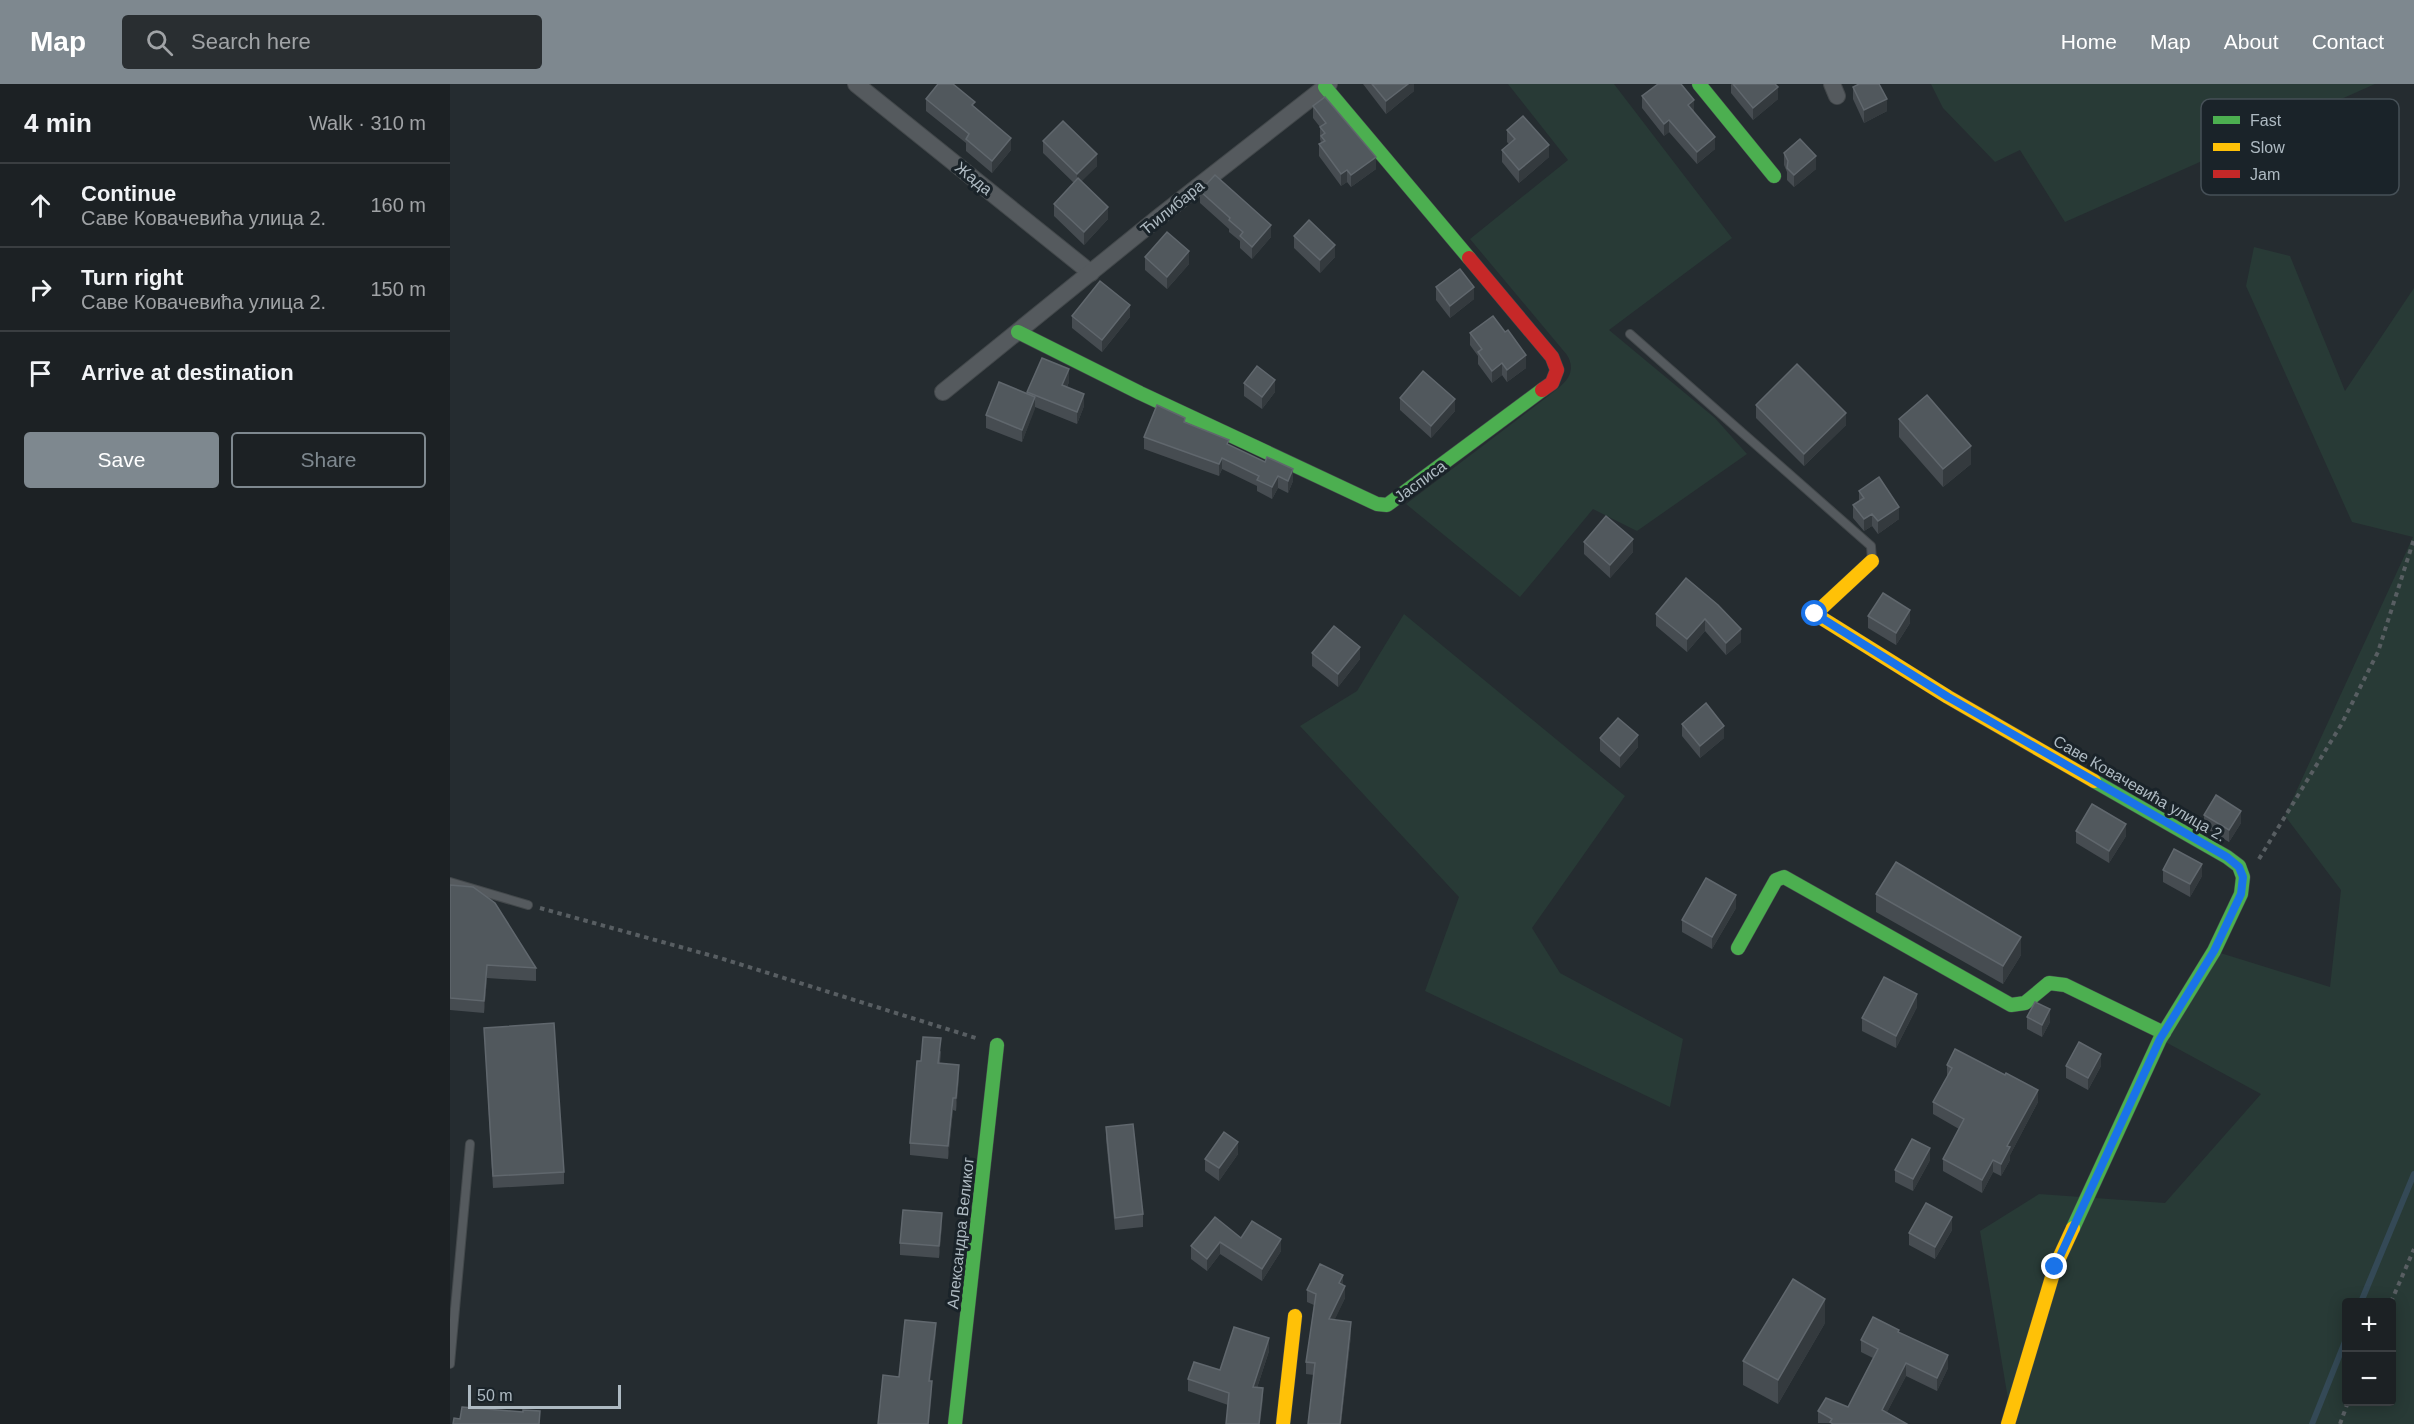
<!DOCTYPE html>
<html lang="en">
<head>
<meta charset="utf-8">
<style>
	:root { --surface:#1c2124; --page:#292e31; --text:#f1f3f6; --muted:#a0a3a6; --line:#3a3e41; --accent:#7e888f }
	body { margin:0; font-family:Arial,sans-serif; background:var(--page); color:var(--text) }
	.controls { position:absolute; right:18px; bottom:18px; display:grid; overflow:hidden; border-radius:6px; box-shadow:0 3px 15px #0003 }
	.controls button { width:54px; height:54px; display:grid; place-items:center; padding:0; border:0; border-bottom:2px solid var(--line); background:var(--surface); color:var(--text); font:30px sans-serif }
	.scale { position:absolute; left:18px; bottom:15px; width:153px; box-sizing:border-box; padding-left:6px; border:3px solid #aebac2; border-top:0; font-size:16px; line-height:21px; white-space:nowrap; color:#aebac2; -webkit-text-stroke:4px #1a2329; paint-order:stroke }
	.stop { position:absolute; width:18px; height:18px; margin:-14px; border:4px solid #1a73e8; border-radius:50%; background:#fff }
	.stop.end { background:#1a73e8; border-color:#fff; box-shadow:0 2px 6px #0008 }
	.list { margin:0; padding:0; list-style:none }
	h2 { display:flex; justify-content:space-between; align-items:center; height:78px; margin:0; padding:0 24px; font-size:26px }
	h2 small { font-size:20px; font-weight:400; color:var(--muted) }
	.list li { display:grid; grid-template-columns:39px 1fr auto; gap:18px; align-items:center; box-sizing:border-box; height:84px; padding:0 24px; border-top:2px solid var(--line) }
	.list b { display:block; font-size:22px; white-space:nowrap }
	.list p { margin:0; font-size:20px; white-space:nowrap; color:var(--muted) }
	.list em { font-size:20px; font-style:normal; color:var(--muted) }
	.actions { display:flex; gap:12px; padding:18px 24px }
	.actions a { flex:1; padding:14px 0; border:2px solid var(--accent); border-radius:6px; text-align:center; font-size:21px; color:var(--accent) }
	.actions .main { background:var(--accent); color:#fff }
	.icon { flex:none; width:33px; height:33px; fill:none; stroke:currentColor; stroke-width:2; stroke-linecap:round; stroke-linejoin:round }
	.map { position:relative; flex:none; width:1964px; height:1340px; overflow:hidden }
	header { display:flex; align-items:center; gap:36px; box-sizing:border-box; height:84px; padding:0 30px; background:var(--accent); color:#fff }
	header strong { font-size:28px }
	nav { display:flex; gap:33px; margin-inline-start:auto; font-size:21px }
	.search { width:420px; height:54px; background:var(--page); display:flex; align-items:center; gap:15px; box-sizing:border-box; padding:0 21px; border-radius:6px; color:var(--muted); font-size:22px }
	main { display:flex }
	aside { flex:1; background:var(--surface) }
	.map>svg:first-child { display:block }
	.green { fill:#283a36; fill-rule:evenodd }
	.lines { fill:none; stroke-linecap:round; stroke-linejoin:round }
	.stream { stroke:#344956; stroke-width:6 }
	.lane-casing { stroke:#43484b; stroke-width:10 }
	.street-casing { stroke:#43484b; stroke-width:18 }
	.fast-casing { stroke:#43484b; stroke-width:15 }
	.slow-casing { stroke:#43484b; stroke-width:15 }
	.jam-casing { stroke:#43484b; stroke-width:15 }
	.path { stroke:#585e62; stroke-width:4; stroke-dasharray:4.5 4.5; stroke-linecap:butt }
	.lane { stroke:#555a5e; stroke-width:8 }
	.street { stroke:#555a5e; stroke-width:16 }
	.fast { stroke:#4caf50; stroke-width:14 }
	.slow { stroke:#ffc107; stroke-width:14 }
	.jam { stroke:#c62828; stroke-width:14 }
	.wall { fill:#464c51 }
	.shaded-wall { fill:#343a3e }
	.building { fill:#51585d; stroke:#60676d; stroke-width:1.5 }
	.route { stroke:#1a73e8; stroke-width:8 }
	.labels { text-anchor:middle; stroke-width:6; stroke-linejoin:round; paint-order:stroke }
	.street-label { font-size:16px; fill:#aebac2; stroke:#1a2329 }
	.key { fill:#1a2329; stroke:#465057; stroke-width:1.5 }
	.key-label { font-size:16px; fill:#aebac2 }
</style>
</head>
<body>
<header>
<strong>Map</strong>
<div class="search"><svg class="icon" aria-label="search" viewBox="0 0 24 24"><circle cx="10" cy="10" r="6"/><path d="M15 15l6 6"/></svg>Search here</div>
<nav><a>Home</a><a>Map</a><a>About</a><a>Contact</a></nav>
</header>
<main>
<aside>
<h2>4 min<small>Walk · 310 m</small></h2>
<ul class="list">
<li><svg class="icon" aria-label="ahead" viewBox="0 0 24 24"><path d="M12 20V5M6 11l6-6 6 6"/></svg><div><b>Continue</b><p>Саве Ковачевића улица 2.</p></div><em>160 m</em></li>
<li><svg class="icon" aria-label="right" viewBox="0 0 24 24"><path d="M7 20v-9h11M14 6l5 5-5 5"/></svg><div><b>Turn right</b><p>Саве Ковачевића улица 2.</p></div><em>150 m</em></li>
<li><svg class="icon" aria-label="arrive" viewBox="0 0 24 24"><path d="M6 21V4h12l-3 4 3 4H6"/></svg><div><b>Arrive at destination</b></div></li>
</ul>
<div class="actions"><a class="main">Save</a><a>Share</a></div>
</aside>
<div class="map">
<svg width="1964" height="1340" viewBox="0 0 1964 1340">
	<rect width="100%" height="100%" fill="#252c30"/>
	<g class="green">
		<path d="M 1058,0 L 1164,0 L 1282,154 L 1159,246 L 1265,334 L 1297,370 L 1187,447 L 1143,425 L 1070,513 L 956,420 L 1097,313 C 1111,302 1129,291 1117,271 L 1020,155 L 1118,76 Z"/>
		<polygon points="1481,0 1925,0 1615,138 1570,66 1545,78 1493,24"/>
		<path d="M 1804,163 L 1840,172 L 1895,307 L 1964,204 L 1964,1340 L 1558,1340 L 1560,1327 L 1530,1147 L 1589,1110 L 1715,1119 L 1811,1010 L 1710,955 L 1764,867 L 1880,903 L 1891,806 L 1835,732 L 1963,453 L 1902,438 L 1796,202 ZM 1896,1218 L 1942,1218 L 1942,1318 L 1896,1318 Z"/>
		<polygon points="954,530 1175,712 1082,844 1110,889 1233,955 1220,1023 975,907 1009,813 850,642 907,607"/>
	</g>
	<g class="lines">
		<g class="stream">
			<polyline points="1911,1218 1964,1090"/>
			<polyline points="1862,1340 1896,1255"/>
		</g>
		<g class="lane-casing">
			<g id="lane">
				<polyline points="1180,250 1421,462 1422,476"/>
				<polyline points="0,798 78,821"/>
				<polyline points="0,1280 20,1060"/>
			</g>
		</g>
		<g class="street-casing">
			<g id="street">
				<polyline points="406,0 641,189"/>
				<polyline points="1382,0 1387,12"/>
				<polyline points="493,308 709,133 879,0"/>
			</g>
		</g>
		<g class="fast-casing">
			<g id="fast">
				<polyline points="1249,0 1324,92"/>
				<polyline points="875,3 1019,174"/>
				<polyline points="568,248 690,309 927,420 937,421 1092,306"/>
				<polyline points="1288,864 1326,796 1334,793 1561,921 1575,919 1599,899 1615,901 1714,949"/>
				<polyline points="1623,1144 1710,955 1764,867 1791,810 1793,793 1789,782 1777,773 1644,697"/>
				<polyline points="505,1340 547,961"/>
			</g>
		</g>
		<g class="slow-casing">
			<g id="slow">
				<polyline points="1422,477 1365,530 1498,613 1644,697"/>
				<polyline points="833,1340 845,1232"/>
				<polyline points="1558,1340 1605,1183 1623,1144"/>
			</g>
		</g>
		<g class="jam-casing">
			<polyline id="jam" points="1019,174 1102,273 1107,286 1102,299 1092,306"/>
		</g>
		<g class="path">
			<polyline points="1809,775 1891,641 1928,568 1964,455"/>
			<polyline points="90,824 270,874 529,955"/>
			<polyline points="1941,1218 1964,1165"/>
			<polyline points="1890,1340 1898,1318"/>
		</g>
		<use href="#lane" class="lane"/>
		<use href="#street" class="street"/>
		<use href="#fast" class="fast"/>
		<use href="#slow" class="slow"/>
		<use href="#jam" class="jam"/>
	</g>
	<g class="wall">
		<polygon points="913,0 964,0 964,7 936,30"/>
		<polygon points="1281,0 1325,0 1328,15 1303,36 1281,9"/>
		<polygon points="1403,3 1437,27 1414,39 1403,15"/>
		<polygon points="1192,12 1244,28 1265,65 1247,80 1219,48 1214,52 1192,24"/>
		<polygon points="476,15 525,23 561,66 542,89 516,67 516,59 476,27"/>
		<polygon points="863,22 926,85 901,103 897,98 891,102 869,72 869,60 871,59 870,55 870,43 863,34"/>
		<polygon points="1057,46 1099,73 1069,99 1052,78 1052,66 1059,60 1057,58"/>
		<polygon points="593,57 647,82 631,97 658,135 634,161 604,132 604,120 624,99 593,69"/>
		<polygon points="1334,69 1366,85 1344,103 1337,96 1337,88 1334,81"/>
		<polygon points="750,107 821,153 802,175 790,164 790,157 779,148 779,145 750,119"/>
		<polygon points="844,152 885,173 870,189 844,164"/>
		<polygon points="695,173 739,180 717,205 695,186"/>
		<polygon points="986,203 1024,215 1000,234 986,216"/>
		<polygon points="622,232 680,233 652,268 622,244"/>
		<polygon points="1020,249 1076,284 1057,298 1052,291 1042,299 1028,280 1028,272 1020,261"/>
		<polygon points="619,298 617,303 634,322 627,340 585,323 572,358 536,344 536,331 577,310 577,308"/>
		<polygon points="794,299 825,308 812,325 794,312"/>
		<polygon points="950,314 1005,327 981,354 950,326"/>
		<polygon points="1306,321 1396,341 1354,382 1306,334"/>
		<polygon points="1449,335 1521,380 1493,403 1449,353"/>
		<polygon points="735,338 779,361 843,397 838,409 828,404 822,415 807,407 807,402 772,385 769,392 694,365 694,353"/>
		<polygon points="1409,407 1449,435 1428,450 1422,442 1414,447 1403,434 1403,421 1409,417"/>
		<polygon points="1134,458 1183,468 1160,494 1134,470"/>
		<polygon points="1236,494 1291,558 1276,571 1255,547 1237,568 1206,542 1206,530"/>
		<polygon points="1418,532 1460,539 1446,561 1418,544"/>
		<polygon points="862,569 910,575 888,603 862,582"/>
		<polygon points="1232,640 1274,654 1250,674 1232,652"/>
		<polygon points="1150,654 1188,663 1170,684 1150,667"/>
		<polygon points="1754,731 1791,739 1779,758 1754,743"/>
		<polygon points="1626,747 1676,752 1659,779 1626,759"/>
		<polygon points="1713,786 1752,792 1740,813 1713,798"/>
		<polygon points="0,801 86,884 86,897 37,894 34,929 0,926"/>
		<polygon points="1426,810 1571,871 1553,900 1426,828"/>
		<polygon points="1286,824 1262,865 1232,848 1232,836"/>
		<polygon points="1467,923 1446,964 1412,947 1412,934"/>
		<polygon points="1577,933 1600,938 1592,953 1577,945"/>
		<polygon points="34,944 114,1088 114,1100 43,1104"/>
		<polygon points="491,967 490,979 509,993 506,1027 503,1026 498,1075 460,1071 460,1059 471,977"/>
		<polygon points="1497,981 1588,1018 1560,1071 1560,1076 1551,1092 1543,1088 1532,1109 1493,1087 1493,1075 1509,1045 1483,1030 1483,1018 1497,993"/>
		<polygon points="1616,982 1651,982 1638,1006 1616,994"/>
		<polygon points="656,1043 693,1130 693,1143 665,1146 656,1055"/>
		<polygon points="788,1070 769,1097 755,1087 755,1075"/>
		<polygon points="1480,1076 1463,1107 1445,1098 1445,1086"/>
		<polygon points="492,1141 489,1174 450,1171 450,1159"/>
		<polygon points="1502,1146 1485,1175 1459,1161 1459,1149"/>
		<polygon points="791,1154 831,1167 812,1197 770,1170 757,1187 741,1175 741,1162"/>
		<polygon points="893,1201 895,1214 884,1236 901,1251 891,1340 858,1340 864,1291 856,1290 856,1278 864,1221 857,1218 857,1206"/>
		<polygon points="1375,1239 1328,1320 1293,1301 1293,1277"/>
		<polygon points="1449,1248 1498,1284 1487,1307 1456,1292 1437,1328 1457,1340 1368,1339 1368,1327 1398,1323 1423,1274 1411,1268 1411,1256"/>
		<polygon points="819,1267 807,1304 813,1317 778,1321 738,1307 738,1295 770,1286"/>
	</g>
	<g class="shaded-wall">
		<polygon points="958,0 964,0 964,7 936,30 936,17"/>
		<polygon points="1328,3 1328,15 1303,36 1303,24"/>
		<polygon points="1437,15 1437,27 1414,39 1414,26"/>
		<polygon points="1244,16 1244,28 1238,21"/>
		<polygon points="1219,36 1219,48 1214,52 1214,40"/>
		<polygon points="1265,53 1265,65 1247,80 1247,68"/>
		<polygon points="561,54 561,66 542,89 542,77"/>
		<polygon points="1099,61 1099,73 1069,99 1069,86"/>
		<polygon points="647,70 647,82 627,102 627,90"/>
		<polygon points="1366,72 1366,85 1344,103 1344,91"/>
		<polygon points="926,73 926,85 901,103 901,91"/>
		<polygon points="897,86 897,98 891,102 891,90"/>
		<polygon points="658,123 658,135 634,161 634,148"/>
		<polygon points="821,141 821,153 802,175 802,163"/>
		<polygon points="885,161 885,173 870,189 870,176"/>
		<polygon points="739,167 739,180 717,205 717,193"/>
		<polygon points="1024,203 1024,215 1000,234 1000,222"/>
		<polygon points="680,221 680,233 652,268 652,256"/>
		<polygon points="1076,271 1076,284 1057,298 1057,286"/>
		<polygon points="1052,279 1052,291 1042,299 1042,287"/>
		<polygon points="619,285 619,298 612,313 612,301"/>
		<polygon points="825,296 825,308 812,325 812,313"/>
		<polygon points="634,310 634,322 627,340 627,328"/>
		<polygon points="585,313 585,325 572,358 572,346"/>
		<polygon points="1005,315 1005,327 981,354 981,342"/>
		<polygon points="1396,329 1396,341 1354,382 1354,370"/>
		<polygon points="1521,362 1521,380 1493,403 1493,385"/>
		<polygon points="772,374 772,385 769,392 769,380"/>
		<polygon points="843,385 843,397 838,409 838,397"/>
		<polygon points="828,392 828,404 822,415 822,403"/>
		<polygon points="1449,423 1449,435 1428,450 1428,437"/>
		<polygon points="1422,430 1422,442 1414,447 1414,435"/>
		<polygon points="1183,455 1183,468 1160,494 1160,481"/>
		<polygon points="1460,526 1460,539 1446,561 1446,549"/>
		<polygon points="1255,535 1255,547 1237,568 1237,555"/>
		<polygon points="1291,545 1291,558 1276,571 1276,559"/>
		<polygon points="910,563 910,575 888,603 888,590"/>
		<polygon points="1274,642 1274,654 1250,674 1250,662"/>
		<polygon points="1188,651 1188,663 1170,684 1170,672"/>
		<polygon points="1791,727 1791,739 1779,758 1779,746"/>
		<polygon points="1676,740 1676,752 1659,779 1659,767"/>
		<polygon points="1752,780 1752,792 1740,813 1740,800"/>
		<polygon points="1286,811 1286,824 1262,865 1262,853"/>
		<polygon points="1571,853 1571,871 1553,900 1553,882"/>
		<polygon points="37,881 37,894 34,929 34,917"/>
		<polygon points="1467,910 1467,923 1446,964 1446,952"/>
		<polygon points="1600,925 1600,938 1592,953 1592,941"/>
		<polygon points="1651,970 1651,982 1638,1006 1638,994"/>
		<polygon points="509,981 509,993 506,1027 506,1014"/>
		<polygon points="1588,1006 1588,1018 1560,1071 1560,1076 1551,1092 1551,1080 1557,1062"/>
		<polygon points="503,1014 503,1026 498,1075 498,1062"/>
		<polygon points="788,1058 788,1070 769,1097 769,1084"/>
		<polygon points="1480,1064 1480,1076 1463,1107 1463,1095"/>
		<polygon points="1543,1076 1543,1088 1532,1109 1532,1096"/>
		<polygon points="492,1129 492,1141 489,1174 489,1162"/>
		<polygon points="1502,1133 1502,1146 1485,1175 1485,1163"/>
		<polygon points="831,1155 831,1167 812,1197 812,1185"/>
		<polygon points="770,1158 770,1170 757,1187 757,1175"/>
		<polygon points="893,1191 893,1203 889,1199"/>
		<polygon points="895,1202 895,1214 879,1248 879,1235"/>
		<polygon points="1375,1215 1375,1239 1328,1320 1328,1296"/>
		<polygon points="901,1238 901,1251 891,1340 890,1340"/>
		<polygon points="486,1239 486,1252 479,1309 479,1297"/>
		<polygon points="819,1254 819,1267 803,1316 803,1303"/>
		<polygon points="1498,1271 1498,1284 1487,1307 1487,1294"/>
		<polygon points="1456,1279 1456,1292 1432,1338 1432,1326"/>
		<polygon points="482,1297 482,1309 479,1340 478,1340"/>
		<polygon points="813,1304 813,1317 810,1340 809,1340"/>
	</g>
	<g class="building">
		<polygon points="488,0 503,0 525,18 522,21 561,54 542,77 516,55 519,50 476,15"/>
		<polygon points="922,0 958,0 936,17"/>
		<polygon points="1208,0 1231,0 1244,16 1238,21 1265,53 1247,68 1219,36 1214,40 1192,12"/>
		<polygon points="1283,0 1325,0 1328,3 1303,24"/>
		<polygon points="1409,0 1429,0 1437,15 1414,26 1403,3"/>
		<polygon points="875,13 926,73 901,91 897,86 891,90 869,60 875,57 871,52 875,49 870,43 876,39 863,22"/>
		<polygon points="1073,32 1099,61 1069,86 1052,66 1065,55 1057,46"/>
		<polygon points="613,37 647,70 627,90 593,57"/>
		<polygon points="1350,55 1366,72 1344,91 1337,84 1338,77 1334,69"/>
		<polygon points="765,91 821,141 802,163 790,152 793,148 779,136 780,134 750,107"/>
		<polygon points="628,94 658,123 634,148 604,120"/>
		<polygon points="859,136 885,161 870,176 844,152"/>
		<polygon points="717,148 739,167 717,193 695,173"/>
		<polygon points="1010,185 1024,203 1000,222 986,203"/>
		<polygon points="650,197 680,221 652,256 622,232"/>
		<polygon points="1043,232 1055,248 1058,246 1076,271 1057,286 1052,279 1042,287 1028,268 1032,265 1020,249"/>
		<polygon points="592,274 619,285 612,301 634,310 627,328 577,308"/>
		<polygon points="1347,280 1396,329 1354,370 1306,321"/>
		<polygon points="807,282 825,296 812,313 794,299"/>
		<polygon points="973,287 1005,315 981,342 950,314"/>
		<polygon points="549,298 585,313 572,346 536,331"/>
		<polygon points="1477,311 1521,362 1493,385 1449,335"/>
		<polygon points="707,321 735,334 734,338 779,356 777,360 815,378 817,373 843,385 838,397 828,392 822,403 807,396 809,392 772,374 769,380 694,353"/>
		<polygon points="1429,393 1449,423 1428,437 1422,430 1414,435 1403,421 1414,414 1409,407"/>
		<polygon points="1156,432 1183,455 1160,481 1134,458"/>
		<polygon points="1236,494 1268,521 1291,545 1276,559 1255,535 1237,555 1206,530"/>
		<polygon points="1433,509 1460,526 1446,549 1418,532"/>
		<polygon points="884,542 910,563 888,590 862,569"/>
		<polygon points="1256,619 1274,642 1250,662 1232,640"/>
		<polygon points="1168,634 1188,651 1170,672 1150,654"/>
		<polygon points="1766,711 1791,727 1779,746 1754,731"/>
		<polygon points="1642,720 1676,740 1659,767 1626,747"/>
		<polygon points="1724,765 1752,780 1740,800 1713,786"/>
		<polygon points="1446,778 1571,853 1553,882 1426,810"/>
		<polygon points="1256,794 1286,811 1262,853 1232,836"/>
		<polygon points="0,801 23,803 45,819 86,884 37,881 34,917 0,914"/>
		<polygon points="1434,893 1467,910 1446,952 1412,934"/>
		<polygon points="1585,918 1600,925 1592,941 1577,933"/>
		<polygon points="104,939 114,1088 43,1092 34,944"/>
		<polygon points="473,953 491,954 488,979 509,981 506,1014 503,1014 498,1062 460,1059 467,977 471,977"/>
		<polygon points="1629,958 1651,970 1638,994 1616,982"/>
		<polygon points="1505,965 1555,991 1556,989 1588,1006 1557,1062 1560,1063 1551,1080 1543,1076 1532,1096 1493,1075 1514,1035 1483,1018 1502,984 1497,981"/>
		<polygon points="683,1040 693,1130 665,1134 656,1043"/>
		<polygon points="774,1048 788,1058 769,1084 755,1075"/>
		<polygon points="1462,1055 1480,1064 1463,1095 1445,1086"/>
		<polygon points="1476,1119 1502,1133 1485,1163 1459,1149"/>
		<polygon points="453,1126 492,1129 489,1162 450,1159"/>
		<polygon points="765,1133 791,1154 802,1137 831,1155 812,1185 770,1158 757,1175 741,1162"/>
		<polygon points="870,1180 893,1191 889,1199 895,1202 879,1235 901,1238 890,1340 858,1340 865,1279 856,1278 866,1210 857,1206"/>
		<polygon points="1343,1195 1375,1215 1328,1296 1293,1277"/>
		<polygon points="1423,1233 1449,1246 1448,1248 1498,1271 1487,1294 1456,1279 1432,1326 1457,1340 1383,1340 1380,1338 1382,1335 1368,1327 1376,1314 1398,1323 1428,1265 1411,1256"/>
		<polygon points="455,1236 486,1239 479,1297 482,1297 478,1340 428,1340 433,1291 449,1293"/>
		<polygon points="784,1243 819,1254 803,1303 813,1304 809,1340 776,1340 779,1309 738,1295 744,1278 770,1286"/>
		<polygon points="12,1323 73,1328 73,1326 90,1327 89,1340 3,1340 4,1334 10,1335"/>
	</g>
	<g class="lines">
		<polyline class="route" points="1365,530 1498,613 1777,773 1789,783 1793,793 1791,810 1764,867 1710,955 1605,1183"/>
	</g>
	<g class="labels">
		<g class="street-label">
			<text transform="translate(524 94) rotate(39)" y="6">Жада</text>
			<text transform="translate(722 123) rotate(-39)" y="6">Ћилибара</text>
			<text transform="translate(970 397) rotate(-36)" y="6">Јасписа</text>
			<text transform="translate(1690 704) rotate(30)" y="6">Саве Ковачевића улица 2.</text>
			<text transform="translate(510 1149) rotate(-84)" y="6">Александра Великог</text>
		</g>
	</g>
	<rect x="1751" y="15" width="198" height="96" rx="9" class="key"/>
	<rect x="1763" y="32" width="27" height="8" fill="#4caf50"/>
	<rect x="1763" y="59" width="27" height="8" fill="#ffc107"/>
	<rect x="1763" y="86" width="27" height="8" fill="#c62828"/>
	<g class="key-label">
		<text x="1800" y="42">Fast</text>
		<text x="1800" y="69">Slow</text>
		<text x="1800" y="96">Jam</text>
	</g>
</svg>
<div class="controls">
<button>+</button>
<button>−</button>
</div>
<div class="scale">50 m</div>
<div class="stop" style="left:1365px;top:530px"></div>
<div class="stop end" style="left:1605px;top:1183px"></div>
</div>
</main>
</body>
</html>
